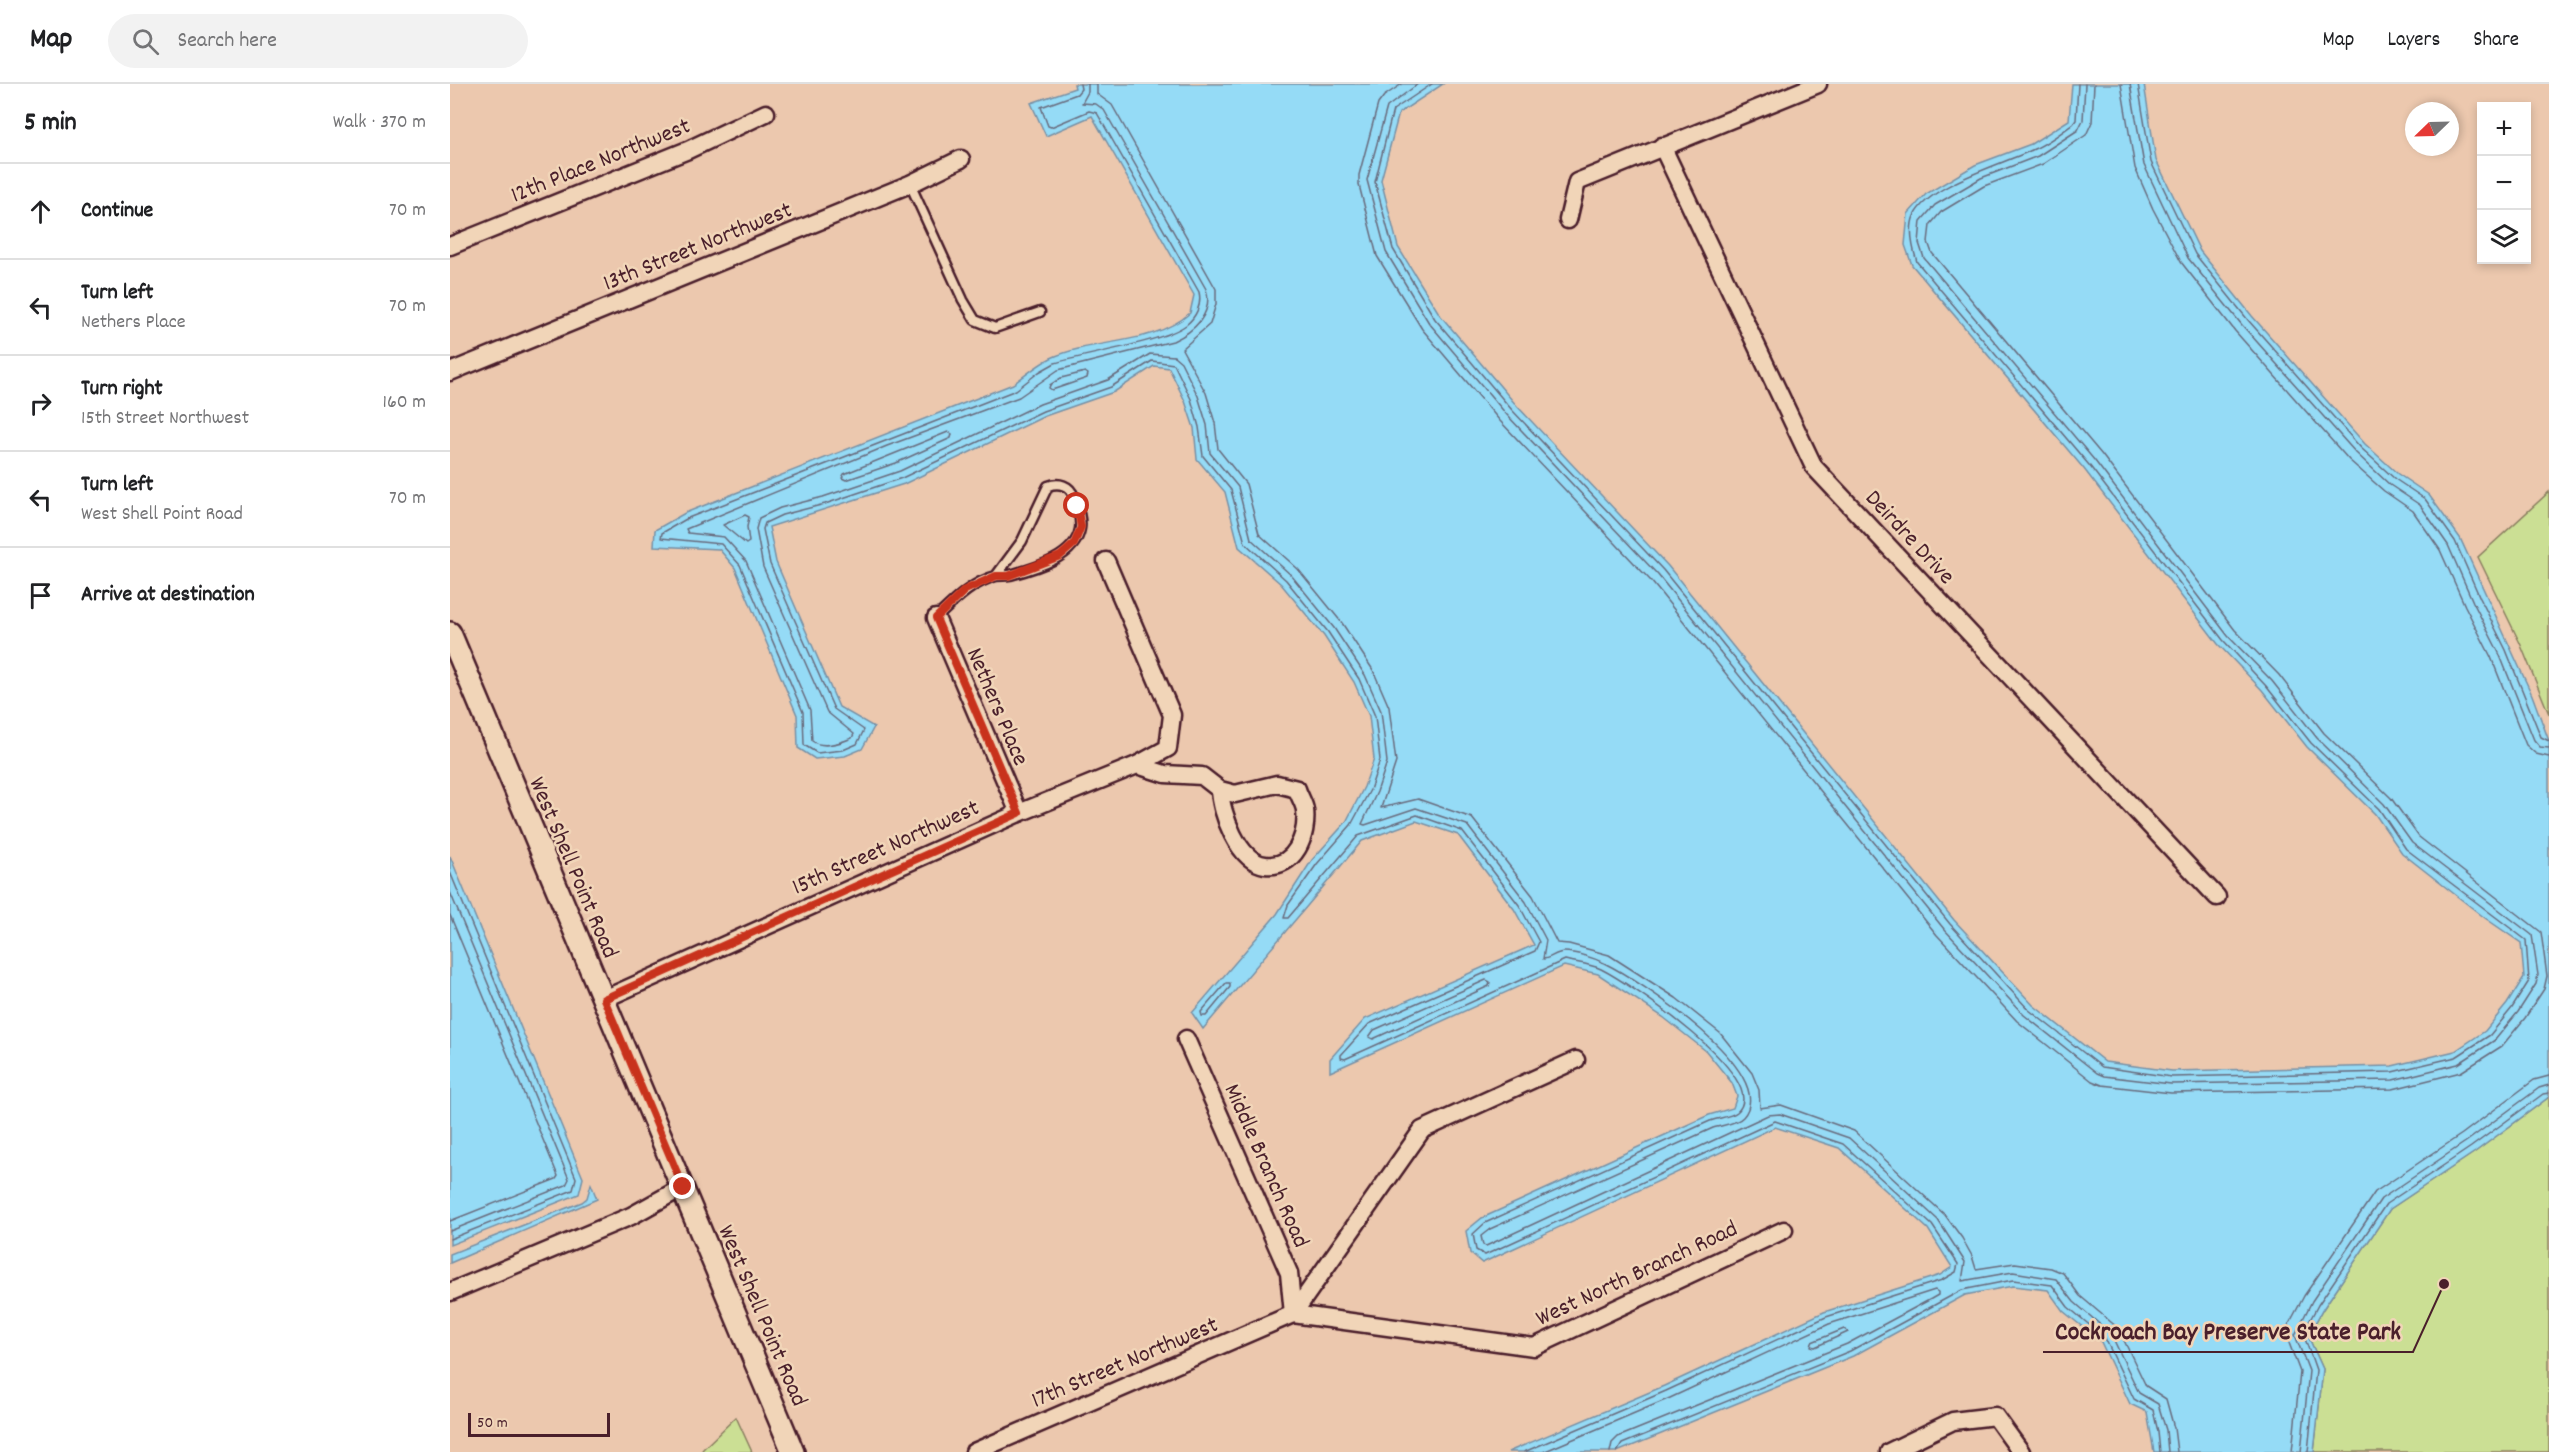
<!DOCTYPE html>
<html lang="en">
<head>
<meta charset="utf-8">
<style>
	:root { --surface:#fff; --page:#f2f2f2; --text:#202124; --muted:#757577; --line:#e0e0e0 }
	body { margin:0; font-family:Dekko,sans-serif; background:var(--page); color:var(--text) }
	.controls { position:absolute; right:18px; top:18px; display:grid; overflow:hidden; border-radius:0px; box-shadow:0 3px 9px #0003 }
	.controls button { width:54px; height:54px; display:grid; place-items:center; padding:0; border:0; border-bottom:2px solid var(--line); background:var(--surface); color:var(--text); font:30px sans-serif }
	.compass { position:absolute; left:1955px; top:18px; width:54px; height:54px; border-radius:50%; background:var(--surface); box-shadow:0 3px 9px #0003; rotate:247deg }
	.scale { position:absolute; left:18px; bottom:15px; width:142px; box-sizing:border-box; padding-left:6px; border:3px solid #4a1f2b; border-top:0; font-size:16px; line-height:21px; white-space:nowrap; color:#4a1f2b; -webkit-text-stroke:4px #f1d5b8; paint-order:stroke }
	.stop { position:absolute; width:18px; height:18px; margin:-14px; border:4px solid #c8321e; border-radius:50%; background:#fff }
	.stop.end { background:#c8321e; border-color:#fff; box-shadow:0 2px 6px #0008 }
	.list { margin:0; padding:0; list-style:none }
	h2 { display:flex; justify-content:space-between; align-items:center; height:78px; margin:0; padding:0 24px; font-size:26px }
	h2 small { font-size:20px; font-weight:400; color:var(--muted) }
	.list li { display:grid; grid-template-columns:39px 1fr auto; gap:18px; align-items:center; box-sizing:border-box; height:96px; padding:0 24px; border-top:2px solid var(--line) }
	.list b { display:block; font-size:22px; white-space:nowrap }
	.list p { margin:0; font-size:20px; white-space:nowrap; color:var(--muted) }
	.list em { font-size:20px; font-style:normal; color:var(--muted) }
	.icon { flex:none; width:33px; height:33px; fill:none; stroke:currentColor; stroke-width:2; stroke-linecap:round; stroke-linejoin:round }
	.map { position:relative; flex:none; width:2099px; height:1368px; overflow:hidden }
	header { display:flex; align-items:center; gap:36px; box-sizing:border-box; height:84px; padding:0 30px; background:var(--surface); border-bottom:2px solid var(--line) }
	header strong { font-size:28px }
	nav { display:flex; gap:33px; margin-inline-start:auto; font-size:21px }
	.search { width:420px; height:54px; background:var(--page); display:flex; align-items:center; gap:15px; box-sizing:border-box; padding:0 21px; border-radius:33px; color:var(--muted); font-size:22px }
	main { display:flex }
	aside { flex:1; background:var(--surface) }
	.map>svg:first-child { display:block }
	.green { fill:#cbdf94; stroke:#8a7f60; stroke-width:1.5 }
	.water { fill:#95dbf6; stroke:#7790a5; stroke-width:1.5 }
	.lines { fill:none; stroke-linecap:round; stroke-linejoin:round }
	.shore { stroke:#686a7c; stroke-width:1.5 }
	.service-casing { stroke:#4a1f2b; stroke-width:13 }
	.minor-casing { stroke:#4a1f2b; stroke-width:21 }
	.tertiary-casing { stroke:#4a1f2b; stroke-width:26 }
	.service { stroke:#f1d5b8; stroke-width:8 }
	.minor { stroke:#f1d5b8; stroke-width:16 }
	.tertiary { stroke:#f1d5b8; stroke-width:21 }
	.route { stroke:#c8321e; stroke-width:8 }
	.labels { text-anchor:middle; stroke-width:5; stroke-linejoin:round; paint-order:stroke }
	.street-label { font-size:24px; fill:#4a1f2b; stroke:#f1d5b8 }
	.leader { fill:none; stroke:#4a1f2b; stroke-width:2 }
	.callout-dot { fill:#4a1f2b; stroke:#f1d5b8; stroke-width:2 }
	.callout-label { font-size:26px; text-anchor:middle; font-weight:bold; fill:#4a1f2b; stroke:#f1d5b8; stroke-width:5; stroke-linejoin:round; paint-order:stroke }
</style>
</head>
<body>
<header>
<strong>Map</strong>
<div class="search"><svg class="icon" aria-label="search" viewBox="0 0 24 24"><circle cx="10" cy="10" r="6"/><path d="M15 15l6 6"/></svg>Search here</div>
<nav><a>Map</a><a>Layers</a><a>Share</a></nav>
</header>
<main>
<aside>
<h2>5 min<small>Walk · 370 m</small></h2>
<ul class="list">
<li><svg class="icon" aria-label="ahead" viewBox="0 0 24 24"><path d="M12 20V5M6 11l6-6 6 6"/></svg><div><b>Continue</b></div><em>70 m</em></li>
<li><svg class="icon" aria-label="left" viewBox="0 0 24 24"><path d="M17 20v-9H6M10 6l-5 5 5 5"/></svg><div><b>Turn left</b><p>Nethers Place</p></div><em>70 m</em></li>
<li><svg class="icon" aria-label="right" viewBox="0 0 24 24"><path d="M7 20v-9h11M14 6l5 5-5 5"/></svg><div><b>Turn right</b><p>15th Street Northwest</p></div><em>160 m</em></li>
<li><svg class="icon" aria-label="left" viewBox="0 0 24 24"><path d="M17 20v-9H6M10 6l-5 5 5 5"/></svg><div><b>Turn left</b><p>West Shell Point Road</p></div><em>70 m</em></li>
<li><svg class="icon" aria-label="arrive" viewBox="0 0 24 24"><path d="M6 21V4h12l-3 4 3 4H6"/></svg><div><b>Arrive at destination</b></div></li>
</ul>
</aside>
<div class="map">
<svg width="2099" height="1368" viewBox="0 0 2099 1368">
	<rect width="100%" height="100%" fill="#ecc8ae"/>
	<filter id="ink" filterUnits="userSpaceOnUse"><feTurbulence type="fractalNoise" baseFrequency=".0167" numOctaves="2"/><feDisplacementMap in="SourceGraphic" scale="12" xChannelSelector="R" yChannelSelector="G"/><feConvolveMatrix kernelMatrix="1 2 1 2 8 2 1 2 1" color-interpolation-filters="sRGB"/></filter>
	<g filter="url(#ink)">
		<g class="green">
			<polygon points="2099,408 2099,630 2070,559 2028,473"/>
			<polygon points="2099,1013 2099,1368 1864,1368 1873,1285 1858,1252 1873,1225 1940,1125 2025,1068"/>
			<polygon points="286,1333 302,1368 251,1368 253,1365"/>
		</g>
		<g class="water">
			<path d="M 624,0 L 993,0 L 949,29 L 931,96 L 948,163 L 990,231 L 1067,322 L 1218,482 L 1504,836 L 1583,921 L 1655,978 L 1722,987 L 1942,982 L 2005,967 L 2035,947 L 2057,920 L 2074,893 L 2071,859 L 2035,834 L 1952,769 L 1925,730 L 1857,663 L 1812,606 L 1768,560 L 1634,385 L 1462,181 L 1455,161 L 1458,130 L 1476,110 L 1525,81 L 1581,60 L 1619,36 L 1622,0 L 1694,0 L 1706,76 L 1750,167 L 1802,232 L 1915,360 L 1948,390 L 1979,411 L 2010,454 L 2082,611 L 2099,657 L 2099,1013 L 2025,1068 L 1940,1125 L 1873,1225 L 1858,1252 L 1873,1285 L 1864,1368 L 1704,1368 L 1697,1328 L 1680,1320 L 1651,1258 L 1613,1227 L 1598,1206 L 1563,1202 L 1515,1211 L 1403,1272 L 1167,1368 L 1058,1368 L 1214,1302 L 1374,1228 L 1490,1191 L 1502,1183 L 1478,1145 L 1389,1064 L 1325,1043 L 1032,1179 L 1020,1169 L 1016,1147 L 1032,1134 L 1259,1031 L 1283,1024 L 1287,1012 L 1282,999 L 1256,967 L 1213,933 L 1148,890 L 1114,882 L 880,988 L 880,975 L 915,935 L 1084,861 L 1064,825 L 1008,751 L 966,737 L 912,757 L 753,945 L 742,929 L 827,830 L 862,776 L 896,738 L 914,703 L 924,675 L 919,632 L 904,598 L 874,552 L 831,500 L 789,463 L 775,408 L 747,375 L 744,344 L 735,317 L 719,284 L 704,282 L 664,308 L 595,332 L 454,400 L 319,443 L 326,478 L 389,623 L 424,643 L 412,665 L 395,672 L 365,675 L 348,664 L 347,631 L 285,484 L 269,465 L 204,462 L 205,446 L 235,429 L 563,300 C 576,291 587,281 601,274 C 645,254 703,262 740,229 L 744,211 L 642,32 L 596,52 L 581,19 L 625,4 Z"/>
			<polygon points="0,772 133,1094 129,1110 0,1161"/>
			<polygon points="141,1100 147,1115 0,1179 0,1170 132,1118 137,1114"/>
		</g>
		<g class="lines">
			<g class="shore">
				<path d="M 630,0 L 631,5 L 627,10 L 591,23 L 598,42 L 601,43 L 639,27 L 647,29 L 749,208 C 752,221 746,233 736,241 C 713,258 636,270 605,279 L 589,288 L 566,306 L 238,434 L 212,449 L 211,454 L 271,460 L 290,481 L 353,628 L 354,661 L 367,669 L 393,666 L 407,660 L 414,646 L 384,625 L 320,480 L 313,445 L 315,439 L 332,431 L 375,420 L 452,394 L 593,327 L 661,303 L 702,277 L 724,280 L 741,315 L 749,343 L 753,372 L 781,406 L 795,459 L 836,496 L 878,548 L 909,595 L 925,632 L 930,676 L 920,706 L 901,741 L 867,780 L 838,821 L 834,834 L 838,834 L 908,752 L 967,731 L 1012,747 L 1069,821 L 1089,858 L 1085,867 L 919,940 L 891,971 L 891,974 L 895,975 L 1115,876 C 1127,879 1140,880 1151,885 C 1177,898 1324,995 1287,1028 C 1281,1033 1268,1034 1260,1037 L 1035,1139 L 1023,1150 L 1026,1166 L 1035,1171 L 1325,1037 L 1393,1060 L 1482,1141 L 1508,1180 L 1506,1188 L 1492,1196 L 1376,1233 L 1216,1307 L 1074,1368"/>
				<path d="M 638,0 L 638,8 L 632,19 L 646,20 L 654,26 L 756,205 C 764,230 743,248 723,257 L 608,286 L 569,313 L 437,362 L 236,445 L 238,449 L 274,453 L 296,477 L 360,626 L 362,657 C 373,665 390,659 402,654 L 404,650 L 377,628 L 313,483 L 306,445 L 309,434 L 330,424 L 373,413 L 450,387 L 590,320 L 658,296 L 700,270 L 724,272 L 731,278 L 748,312 L 757,341 L 760,369 L 788,403 L 801,455 L 841,491 L 884,544 L 915,591 L 931,627 L 937,678 L 927,708 L 912,740 L 915,741 L 966,724 L 1017,741 L 1076,818 L 1096,856 L 1093,875 C 1100,875 1106,868 1114,868 C 1125,868 1144,874 1154,879 C 1187,895 1332,989 1293,1033 C 1287,1040 1272,1041 1263,1044 L 1040,1145 L 1031,1152 L 1033,1161 L 1036,1162 L 1318,1031 L 1330,1030 L 1399,1054 L 1488,1136 L 1515,1178 L 1512,1197 L 1563,1188 L 1606,1195 L 1624,1218 L 1661,1250 L 1689,1309 L 1708,1320 L 1716,1346 L 1718,1368"/>
				<polyline points="647,0 647,10 662,21 766,205 766,220 760,240 732,265 756,309 765,339 768,365 796,400 809,450 848,485 892,539 923,586 939,623 946,678 931,724 968,715 1022,734 1083,812 1107,859 1119,860 1159,871 1226,914 1270,949 1302,989 1309,1006 1310,1024 1331,1021 1404,1047 1495,1131 1512,1154 1522,1172 1526,1185 1565,1179 1601,1184 1613,1189 1630,1212 1668,1244 1696,1302 1716,1315 1724,1344 1727,1368"/>
				<polyline points="952,0 934,12 928,20 909,91 909,101 927,172 972,245 1050,337 1201,497 1487,851 1567,937 1642,997 1652,1001 1721,1009 1943,1005 2011,988 2052,962 2075,934 2094,905 2097,892 2091,848 1969,753 1941,714 1874,649 1829,591 1785,546 1652,371 1482,169 1478,158 1480,141 1491,128 1534,102 1593,80 1636,51 1642,38 1644,0"/>
				<polyline points="968,0 937,23 917,96 936,168 979,239 1057,331 1208,491 1494,845 1574,931 1647,989 1654,992 1721,1000 1943,996 2008,980 2045,956 2068,928 2086,900 2088,891 2082,851 1962,759 1934,720 1867,654 1822,597 1778,552 1645,377 1474,174 1469,159 1471,137 1485,121 1531,94 1588,72 1628,46 1633,36 1635,0"/>
				<path d="M 982,0 L 943,26 L 925,98 L 943,165 L 985,235 L 1062,326 L 1213,486 L 1500,840 L 1579,926 L 1652,983 L 1722,993 L 1942,988 L 2006,973 L 2040,951 L 2062,924 L 2079,897 L 2076,856 L 1956,765 L 1929,725 L 1861,659 L 1816,602 L 1773,556 L 1639,381 L 1467,178 C 1463,165 1458,146 1464,132 C 1479,100 1554,80 1584,65 C 1598,59 1611,49 1623,40 L 1626,36 L 1628,0"/>
				<polyline points="1671,0 1685,84 1703,125 1731,178 1785,247 1899,376 1934,407 1963,427 1990,466 2015,522 2041,573 2076,661 2086,670 2099,673"/>
				<polyline points="1680,0 1694,81 1738,174 1792,241 1906,369 1940,401 1970,421 1998,461 2023,518 2049,569 2084,656 2090,663 2099,664"/>
				<polyline points="1688,0 1701,78 1745,170 1798,236 1911,364 1945,395 1975,415 2005,457 2030,514 2056,566 2091,653 2099,657"/>
				<polygon points="635,288 638,290 637,294 602,306 599,304 600,301 611,294"/>
				<polygon points="498,348 502,350 501,354 446,379 396,396 392,394 394,390"/>
				<polygon points="295,431 299,433 297,443 299,458 296,460 273,441"/>
				<polyline points="0,788 126,1094 123,1106 0,1155"/>
				<polyline points="0,808 119,1095 116,1101 0,1147"/>
				<polyline points="0,831 108,1092 106,1095 0,1137"/>
				<polygon points="1036,896 1040,898 1039,902 923,955 919,953 924,946"/>
				<polygon points="776,899 780,899 780,903 756,932 752,932 751,928"/>
				<polygon points="1394,1245 1398,1248 1365,1263 1361,1262 1362,1258"/>
				<polyline points="1093,1368 1220,1314 1379,1240 1485,1206 1488,1208 1488,1211 1481,1215 1397,1260 1168,1353 1162,1359 1160,1368"/>
				<polyline points="1167,1368 1172,1360 1400,1267 1512,1206 1563,1196 1602,1201 1618,1223 1655,1254 1684,1315 1703,1326 1708,1348 1710,1368"/>
				<polyline points="1842,1368 1850,1288 1836,1251 1838,1242 1854,1212 1925,1108 2012,1050 2084,996 2099,992"/>
				<polyline points="1851,1368 1859,1287 1845,1251 1862,1217 1931,1115 2017,1057 2089,1004 2099,1001"/>
				<polyline points="1858,1368 1866,1286 1853,1249 1868,1221 1936,1120 2021,1063 2093,1010 2099,1009"/>
			</g>
			<g class="service-casing">
				<g id="service">
					<polyline points="460,100 513,216 525,236 545,244 590,228"/>
					<path d="M 486,534 C 504,517 522,498 546,492 C 551,491 556,492 560,491 C 585,484 625,474 630,445 C 632,435 627,422 624,413 C 620,401 609,398 598,402 L 572,457 L 546,492"/>
				</g>
			</g>
			<g class="minor-casing">
				<g id="minor">
					<polyline points="1212,62 1364,383 1767,813"/>
					<polyline points="1118,136 1127,98 1368,0"/>
					<polyline points="0,162 238,66 316,29"/>
					<polyline points="0,288 460,100 511,75"/>
					<polyline points="486,534 569,729"/>
					<path d="M 687,681 L 715,690 L 752,692 L 770,706 L 785,710 L 827,700 L 847,705 C 849,712 854,719 855,726 C 858,751 845,785 815,781 C 788,777 771,729 770,706"/>
					<polyline points="154,915 569,729 687,681 718,664 722,631 656,477"/>
					<polyline points="736,955 839,1189 843,1230"/>
					<polyline points="0,1208 181,1132 233,1103"/>
					<polyline points="843,1230 1084,1263 1334,1146"/>
					<polyline points="843,1230 972,1046 1126,976"/>
					<polyline points="524,1368 843,1230"/>
					<polyline points="1439,1368 1503,1337 1545,1332 1571,1368"/>
				</g>
			</g>
			<g class="tertiary-casing">
				<polyline id="tertiary" points="0,549 343,1368"/>
			</g>
			<use href="#service" class="service"/>
			<use href="#minor" class="minor"/>
			<use href="#tertiary" class="tertiary"/>
		</g>
	</g>
	<g class="lines" filter="url(#ink)">
		<polyline class="route" points="233,1103 154,915 569,729 486,534 515,506 546,492 558,492 610,472 624,460 631,443 627,422"/>
	</g>
	<g class="labels">
		<g class="street-label">
			<text transform="translate(150 75) rotate(-22)" y="8">12th Place Northwest</text>
			<text transform="translate(247 161) rotate(-22)" y="8">13th Street Northwest</text>
			<text transform="translate(1461 452) rotate(47)" y="8">Deirdre Drive</text>
			<text transform="translate(549 622) rotate(67)" y="8">Nethers Place</text>
			<text transform="translate(435 762) rotate(-24)" y="8">15th Street Northwest</text>
			<text transform="translate(125 783) rotate(67)" y="8">West Shell Point Road</text>
			<text transform="translate(818 1081) rotate(66)" y="8">Middle Branch Road</text>
			<text transform="translate(1186 1188) rotate(-25)" y="8">West North Branch Road</text>
			<text transform="translate(314 1231) rotate(67)" y="8">West Shell Point Road</text>
			<text transform="translate(674 1277) rotate(-23)" y="8">17th Street Northwest</text>
		</g>
	</g>
	<path class="leader" d="M1994 1200L1963 1268H1593"/>
	<circle class="callout-dot" cx="1994" cy="1200" r="6"/>
	<g class="callout-label">
		<text x="1778" y="1255">Cockroach Bay Preserve State Park</text>
	</g>
</svg>
<div class="controls">
<button>+</button>
<button>−</button>
<button><svg class="icon" aria-label="layers" viewBox="0 0 24 24"><path d="M12 4l9 5-9 5-9-5zM3 14l9 5 9-5"/></svg></button>
</div>
<svg class="compass" viewBox="-18 -18 36 36"><path d="M0-13l5 13h-10z" fill="#e53935"/><path d="M0 13l5-13h-10z" fill="#757577"/></svg>
<div class="scale">50 m</div>
<div class="stop" style="left:627px;top:422px"></div>
<div class="stop end" style="left:233px;top:1103px"></div>
</div>
</main>
</body>
</html>
